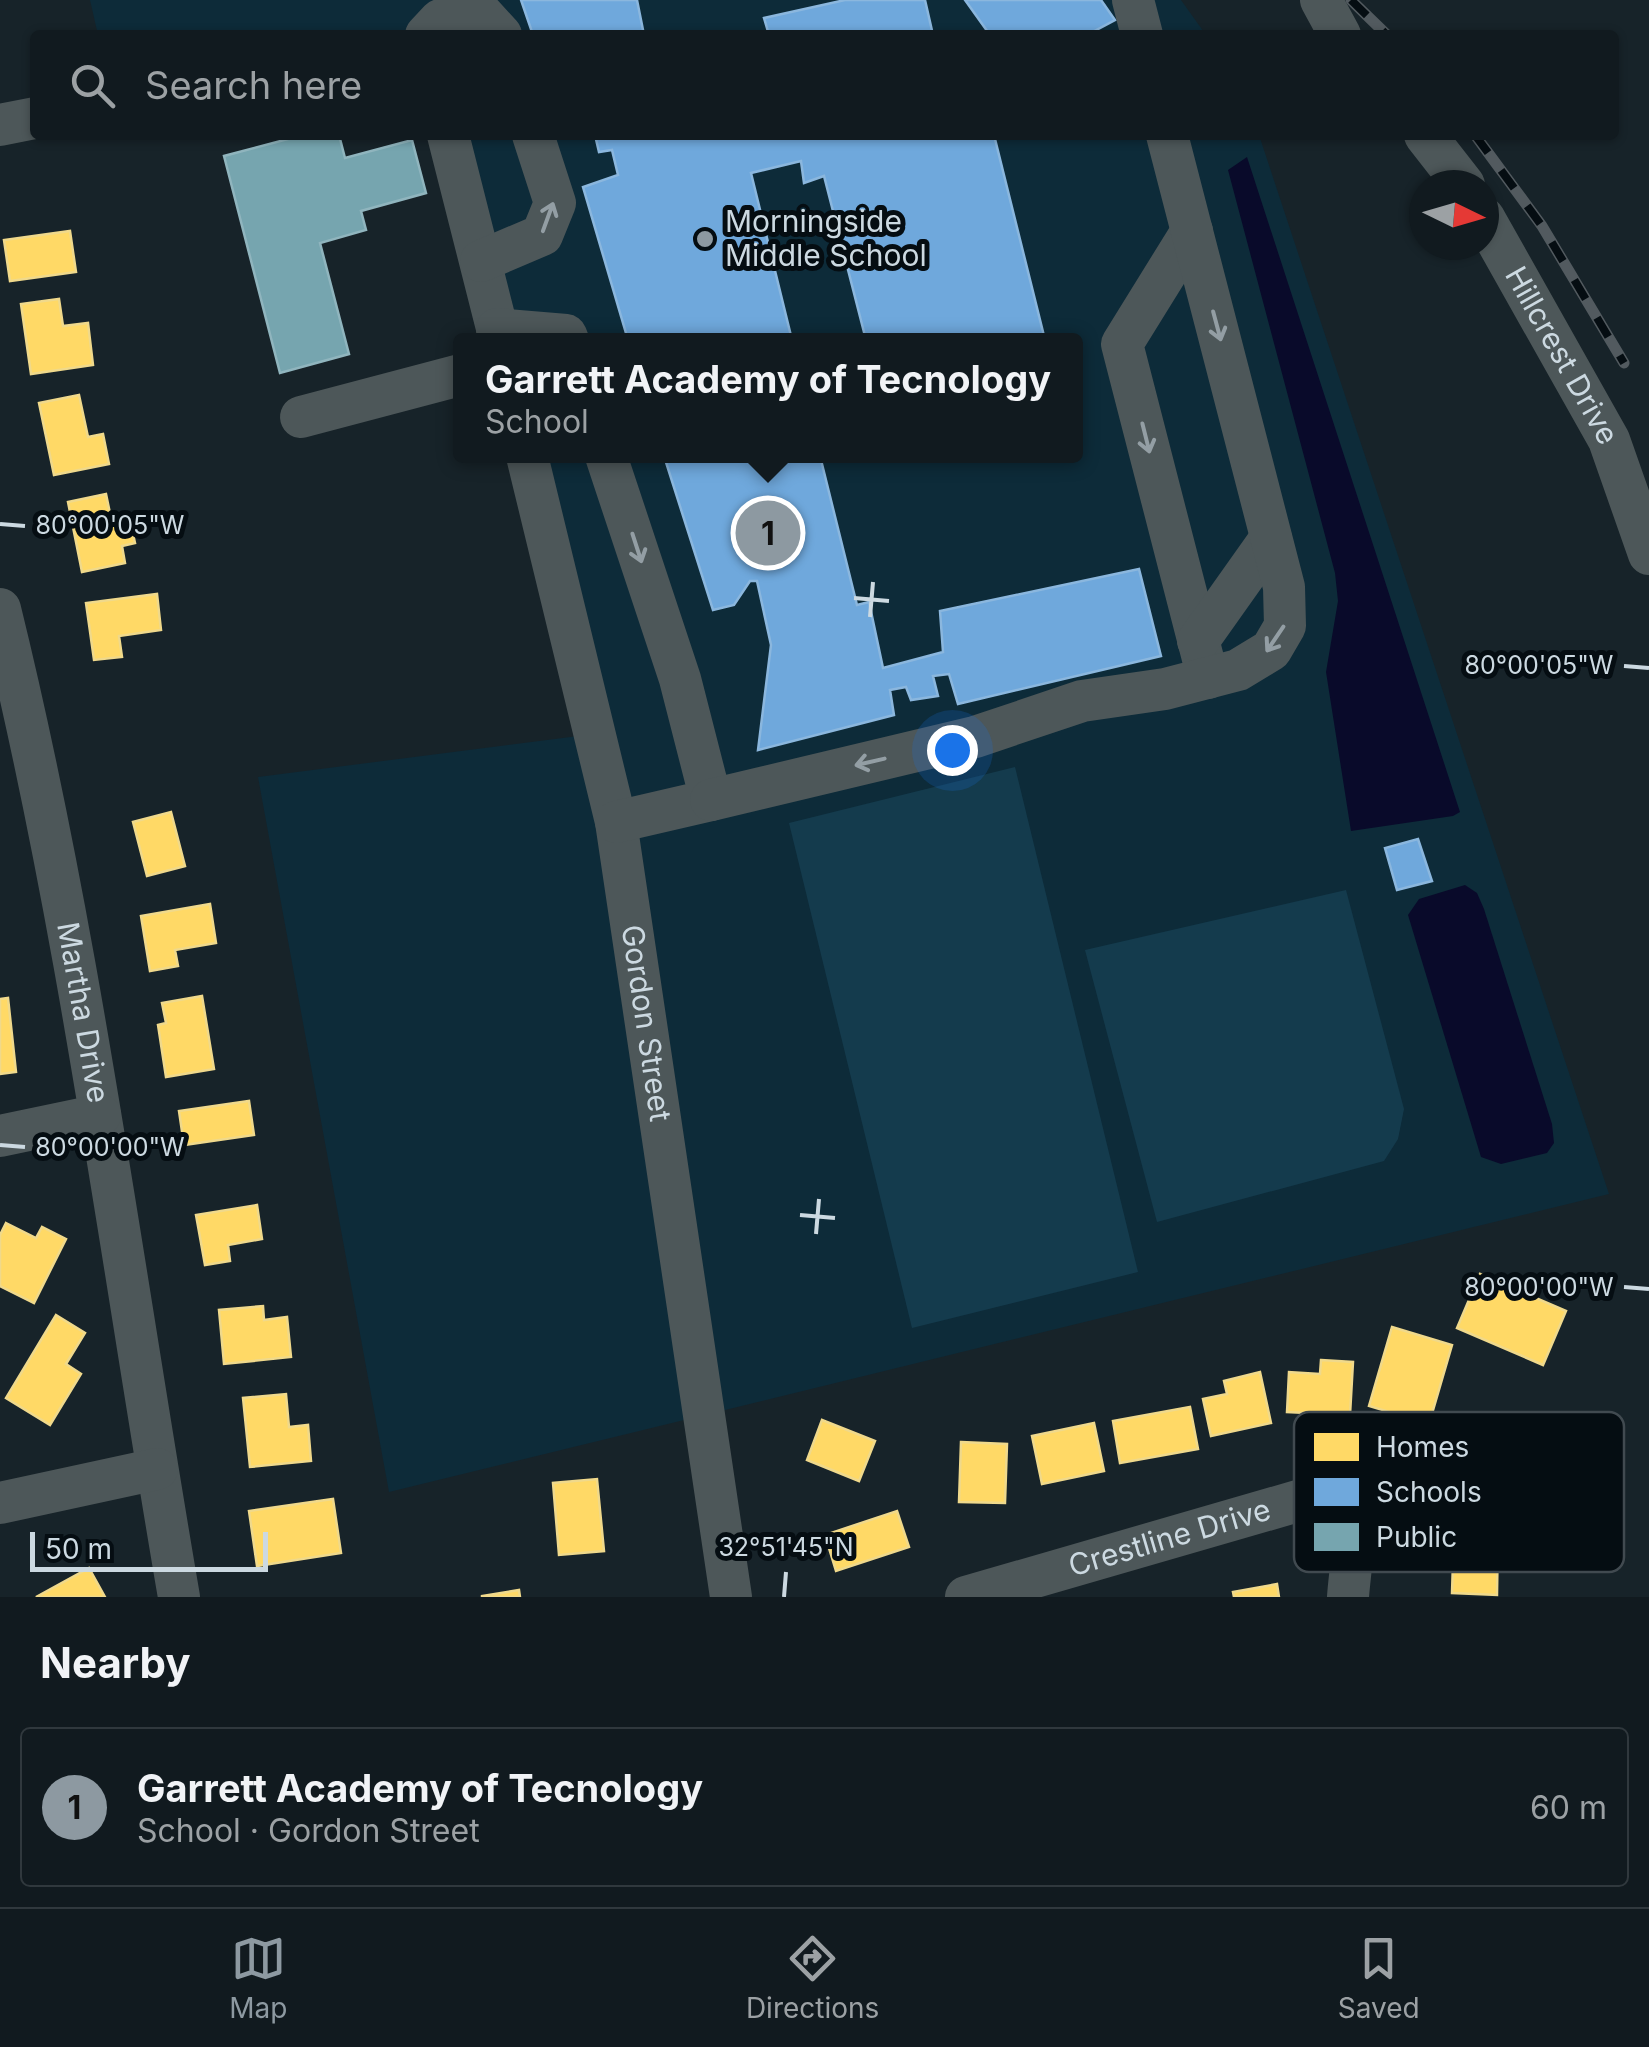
<!DOCTYPE html>
<html lang="en">
<head>
<meta charset="utf-8">
<style>
	:root { --surface:#111a1f; --page:#1e272c; --text:#f1f3f6; --muted:#9ca1a4; --line:#30383d; --accent:#8d99a1 }
	body { margin:0; font-family:Inter,sans-serif; background:var(--page); color:var(--text) }
	.compass { position:absolute; left:1409px; top:170px; width:90px; height:90px; border-radius:50%; background:var(--surface); box-shadow:0 2px 8px #0004; rotate:95deg }
	.scale { position:absolute; left:30px; bottom:25px; width:238px; box-sizing:border-box; padding-left:10px; border:5px solid #ccd9e1; border-top:0; font-size:28px; line-height:35px; white-space:nowrap; color:#ccd9e1; -webkit-text-stroke:8px #050d12; paint-order:stroke }
	.you { position:absolute; left:952px; top:750px; width:35px; height:35px; margin:-25px; border:8px solid #fff; border-radius:50%; background:#1a73e8; box-shadow:0 0 0 15px #1a73e833 }
	.badge { display:grid; place-items:center; width:65px; height:65px; border-radius:50%; background:var(--accent); color:#111; font-size:32px; font-weight:700 }
	.pin { position:absolute; translate:-50% -50%; border:5px solid #fff; box-shadow:0 2px 10px #0006 }
	.popup { position:absolute; left:453px; top:333px; width:630px; height:130px; box-sizing:border-box; display:grid; place-content:center; border-radius:10px; background:var(--surface); filter:drop-shadow(0 2px 8px #0005); font-size:32px; white-space:nowrap; color:var(--muted) }
	.popup b { font-size:38px; color:var(--text) }
	.popup::after { content:''; position:absolute; left:50%; top:100%; margin-left:-20px; border:20px solid transparent; border-top-color:var(--surface) }
	.list { margin:0; padding:0; list-style:none }
	h2 { display:flex; justify-content:space-between; align-items:center; height:130px; margin:0; padding:0 40px; font-size:42px }
	h2 small { font-size:32px; font-weight:400; color:var(--muted) }
	.list li { display:grid; grid-template-columns:65px 1fr auto; gap:30px; align-items:center; box-sizing:border-box; height:160px; margin:0 20px 20px; padding:0 20px; border:2px solid var(--line); border-radius:10px }
	.list b { display:block; font-size:38px; white-space:nowrap }
	.list p { margin:0; font-size:32px; white-space:nowrap; color:var(--muted) }
	.list em { font-size:32px; font-style:normal; color:var(--muted) }
	.icon { flex:none; width:55px; height:55px; fill:none; stroke:currentColor; stroke-width:2; stroke-linecap:round; stroke-linejoin:round }
	.map { position:relative; flex:none; width:1649px; height:1597px; overflow:hidden }
	.search { position:absolute; background:var(--surface); box-shadow:0 2px 8px #0004; left:30px; right:30px; top:30px; height:110px; display:flex; align-items:center; gap:25px; box-sizing:border-box; padding:0 35px; border-radius:10px; color:var(--muted); font-size:38px }
	.sheet { height:310px; background:var(--surface) }
	nav { display:flex; justify-content:space-around; align-items:center; box-sizing:border-box; height:140px; border-top:2px solid var(--line); background:var(--surface); font-size:28px; color:var(--muted) }
	nav a { display:grid; justify-items:center; gap:5px }
	nav .on { color:var(--accent) }
	.map>svg:first-child { display:block }
	.built { fill:#0d2b39 }
	.green { fill:#143b4d }
	.water { fill:#090a2a }
	.homes { fill:#ffd966; stroke:#f0d98b; stroke-width:2.5 }
	.schools { fill:#6fa8dc; stroke:#8bb7de; stroke-width:2.5 }
	.public { fill:#76a5af; stroke:#90b5be; stroke-width:2.5 }
	.lines { fill:none; stroke-linecap:round; stroke-linejoin:round }
	.minor { stroke:#4d5759; stroke-width:42 }
	.rail-casing { stroke:#525a5f; stroke-width:11 }
	.rail { stroke:#050d12; stroke-width:8; stroke-dasharray:22; stroke-linecap:butt }
	.oneway { stroke:#939ea4 }
	.ticks { fill:none; stroke:#ccd9e1; stroke-width:4 }
	.poi-dot { fill:#8d99a1; stroke:#050d12; stroke-width:4 }
	.labels { text-anchor:middle; stroke-width:10; stroke-linejoin:round; paint-order:stroke }
	.poi-label { font-size:30px; fill:#ccd9e1; stroke:#050d12; text-anchor:start }
	.street-label { font-size:30px; fill:#ccd9e1; stroke:#050d12 }
	.key { fill:#050d12; stroke:#414a50; stroke-width:2.5 }
	.key-label { font-size:28px; fill:#ccd9e1 }
	.ticks-label { font-size:25px; text-anchor:middle; fill:#ccd9e1; stroke:#050d12; stroke-width:10; stroke-linejoin:round; paint-order:stroke }
</style>
</head>
<body>
<div class="map">
<svg width="1649" height="1597" viewBox="0 0 1649 1597">
	<rect width="100%" height="100%" fill="#172329"/>
	<g class="built">
		<polygon points="90,0 1181,0 1206,35 98,35"/>
		<polygon points="448,135 1259,135 1609,1194 389,1492 258,777 594,734 527,456 1076,456 1076,340 500,340"/>
	</g>
	<g class="green">
		<polygon points="1015,767 1138,1272 912,1328 789,823"/>
		<polygon points="1346,890 1404,1109 1398,1139 1384,1161 1157,1222 1085,950"/>
	</g>
	<g class="water">
		<polygon points="1247,157 1460,812 1453,816 1351,831 1326,672 1338,601 1335,573 1228,170"/>
		<polygon points="1465,885 1477,893 1484,909 1552,1124 1554,1143 1547,1153 1501,1164 1481,1157 1408,915 1419,899"/>
	</g>
	<g class="homes">
		<polygon points="70,231 76,272 10,281 4,240"/>
		<polygon points="59,299 63,326 88,323 93,365 31,374 21,304"/>
		<polygon points="79,395 88,437 103,434 109,464 54,475 39,403"/>
		<polygon points="106,494 112,523 130,520 135,543 122,546 125,563 82,572 68,502"/>
		<polygon points="157,594 161,630 119,636 122,657 94,660 86,603"/>
		<polygon points="171,812 185,866 147,876 133,822"/>
		<polygon points="210,904 216,943 175,950 178,966 150,971 141,916"/>
		<polygon points="202,996 214,1069 166,1077 158,1025 166,1023 162,1003"/>
		<polygon points="8,998 16,1072 0,1074 0,999"/>
		<polygon points="249,1101 254,1135 184,1145 179,1111"/>
		<polygon points="257,1205 262,1239 228,1245 230,1261 205,1265 196,1215"/>
		<polygon points="6,1223 36,1238 42,1227 66,1239 34,1303 0,1286 0,1235"/>
		<polygon points="1480,1274 1566,1311 1543,1365 1457,1328"/>
		<polygon points="263,1306 264,1320 287,1317 291,1357 224,1364 219,1310"/>
		<polygon points="56,1315 85,1333 66,1364 81,1374 50,1425 6,1398"/>
		<polygon points="1392,1327 1452,1345 1429,1424 1369,1406"/>
		<polygon points="1321,1360 1353,1362 1350,1415 1287,1412 1289,1372 1320,1374"/>
		<polygon points="1260,1372 1271,1423 1211,1436 1203,1399 1227,1394 1224,1381"/>
		<polygon points="286,1394 289,1427 308,1425 311,1461 250,1467 243,1398"/>
		<polygon points="1190,1407 1198,1449 1120,1463 1113,1421"/>
		<polygon points="822,1420 875,1441 859,1481 807,1460"/>
		<polygon points="1094,1423 1104,1471 1042,1484 1032,1436"/>
		<polygon points="961,1442 1007,1444 1005,1503 959,1502"/>
		<polygon points="1449,1445 1489,1446 1488,1491 1502,1491 1501,1509 1447,1507"/>
		<polygon points="597,1479 604,1551 559,1555 553,1483"/>
		<polygon points="333,1499 341,1553 257,1566 249,1511"/>
		<polygon points="897,1511 909,1547 836,1571 825,1535"/>
		<polygon points="1454,1530 1498,1532 1497,1595 1452,1593"/>
		<polygon points="89,1568 105,1597 36,1597"/>
		<polygon points="1277,1584 1279,1597 1234,1597 1233,1592"/>
		<polygon points="519,1590 520,1597 482,1597 482,1596"/>
	</g>
	<g class="schools">
		<polygon points="521,0 637,0 644,35 533,35"/>
		<polygon points="845,0 925,0 933,35 769,35 764,18"/>
		<polygon points="965,0 1101,0 1115,20 1087,35 990,35"/>
		<polygon points="595,135 994,135 1045,340 866,340 824,176 804,183 801,161 751,173 792,340 628,340 583,187 618,175 612,150 599,152"/>
		<polygon points="664,456 820,456 857,605 869,602 883,668 943,652 940,611 1139,569 1161,656 958,704 949,674 933,676 938,696 911,700 906,687 890,690 894,715 758,750 771,645 757,581 750,581 734,605 713,610"/>
		<polygon points="1418,839 1432,881 1397,890 1385,848"/>
	</g>
	<polygon class="public" points="303,135 339,135 345,158 412,140 426,193 361,211 366,230 320,243 349,354 280,373 224,156"/>
	<g class="lines">
		<g class="minor">
			<polyline points="1133,0 1142,35"/>
			<polyline points="1321,0 1340,35"/>
			<polyline points="426,35 440,20 480,12 501,35"/>
			<polyline points="0,125 35,118"/>
			<polyline points="448,135 500,340"/>
			<polyline points="1425,135 1464,185"/>
			<path id="s1" d="M 1484,218 L 1609,440 L 1649,554"/>
			<polyline points="1192,231 1122,344 1208,678"/>
			<polyline points="481,261 542,235 555,203 533,135"/>
			<polyline points="497,329 566,335 568,340"/>
			<polyline points="301,417 460,375"/>
			<path id="s2" d="M 527,456 L 616,822 L 731,1597"/>
			<polyline points="606,456 680,679 711,800 616,822"/>
			<path id="s3" d="M 0,609 C 80,934 122,1267 179,1597"/>
			<polyline points="1198,641 1271,538"/>
			<polyline points="711,800 975,737 1082,701 1165,689 1238,670 1271,650 1285,626 1284,587 1167,135"/>
			<polyline points="0,1136 100,1115"/>
			<polyline points="0,1503 157,1469"/>
			<path id="s4" d="M 966,1597 L 1315,1496 C 1365,1516 1351,1552 1348,1597"/>
		</g>
		<g class="rail-casing">
			<g id="rail">
				<polyline points="1351,0 1387,35"/>
				<polyline points="1475,135 1542,226 1624,363"/>
			</g>
		</g>
		<use href="#rail" class="rail"/>
	</g>
	<defs><path id="oneway-shaft" d="M-6 0H5M1.5-3L5.5 0L1.5 3" fill="none" stroke-width="1.6" stroke-linecap="round" stroke-linejoin="round" transform="scale(2.5)"/></defs>
	<g class="oneway">
		<use href="#oneway-shaft" transform="translate(548 217) rotate(-70)"/>
		<use href="#oneway-shaft" transform="translate(1217 326) rotate(75)"/>
		<use href="#oneway-shaft" transform="translate(1146 438) rotate(76)"/>
		<use href="#oneway-shaft" transform="translate(637 548) rotate(72)"/>
		<use href="#oneway-shaft" transform="translate(1275 639) rotate(124)"/>
		<use href="#oneway-shaft" transform="translate(870 762) rotate(167)"/>
	</g>
	<path class="ticks" d="M 0,524 L 25,526M 854,598 L 889,601M 870,617 L 873,582M 1624,666 L 1649,668M 0,1145 L 25,1147M 800,1215 L 835,1218M 816,1234 L 819,1199M 1624,1287 L 1649,1289M 784,1597 L 786,1572"/>
	<circle class="poi-dot" cx="705" cy="239" r="10"/>
	<g class="labels">
		<g class="poi-label">
			<text x="725" y="232">Morningside<tspan x="725" dy="34">Middle School</tspan></text>
		</g>
		<g class="street-label">
			<text dy="10" stroke="none"><textPath href="#s1" startOffset="158">Hillcrest Drive</textPath></text>
			<text dy="10" stroke="none"><textPath href="#s3" startOffset="412">Martha Drive</textPath></text>
			<text dy="10" stroke="none"><textPath href="#s2" startOffset="580">Gordon Street</textPath></text>
			<text dy="10" stroke="none"><textPath href="#s4" startOffset="212">Crestline Drive</textPath></text>
		</g>
	</g>
	<rect x="1294" y="1412" width="330" height="160" rx="15" class="key"/>
	<rect x="1314" y="1433" width="45" height="28" fill="#ffd966"/>
	<rect x="1314" y="1478" width="45" height="28" fill="#6fa8dc"/>
	<rect x="1314" y="1523" width="45" height="28" fill="#76a5af"/>
	<g class="key-label">
		<text x="1376" y="1457">Homes</text>
		<text x="1376" y="1502">Schools</text>
		<text x="1376" y="1547">Public</text>
	</g>
	<g class="ticks-label">
		<text x="110" y="534">80°00'05"W</text>
		<text x="1539" y="674">80°00'05"W</text>
		<text x="110" y="1156">80°00'00"W</text>
		<text x="1539" y="1296">80°00'00"W</text>
		<text x="786" y="1556">32°51'45"N</text>
	</g>
</svg>
<svg class="compass" viewBox="-18 -18 36 36"><path d="M0-13l5 13h-10z" fill="#e53935"/><path d="M0 13l5-13h-10z" fill="#9ca1a4"/></svg>
<div class="scale">50 m</div>
<div class="you"></div>
<div class="pin badge" style="left:768px;top:533px">1</div>
<div class="popup"><b>Garrett Academy of Tecnology</b>School</div>
<div class="search"><svg class="icon" aria-label="search" viewBox="0 0 24 24"><circle cx="10" cy="10" r="6"/><path d="M15 15l6 6"/></svg>Search here</div>
</div>
<section class="sheet">
<h2>Nearby<small></small></h2>
<ul class="list">
<li><span class="badge">1</span><div><b>Garrett Academy of Tecnology</b><p>School · Gordon Street</p></div><em>60 m</em></li>
</ul>
</section>
<nav>
<a class="on"><svg class="icon" aria-label="map" viewBox="0 0 24 24"><path d="M3 6l6-2 6 2 6-2v14l-6 2-6-2-6 2zM9 4v14M15 6v14"/></svg>Map</a>
<a><svg class="icon" aria-label="directions" viewBox="0 0 24 24"><path d="M12 3l9 9-9 9-9-9zM9 14v-3h6M13 9l2 2-2 2"/></svg>Directions</a>
<a><svg class="icon" aria-label="saved" viewBox="0 0 24 24"><path d="M7 4h10v16l-5-4-5 4z"/></svg>Saved</a>
</nav>
</body>
</html>
